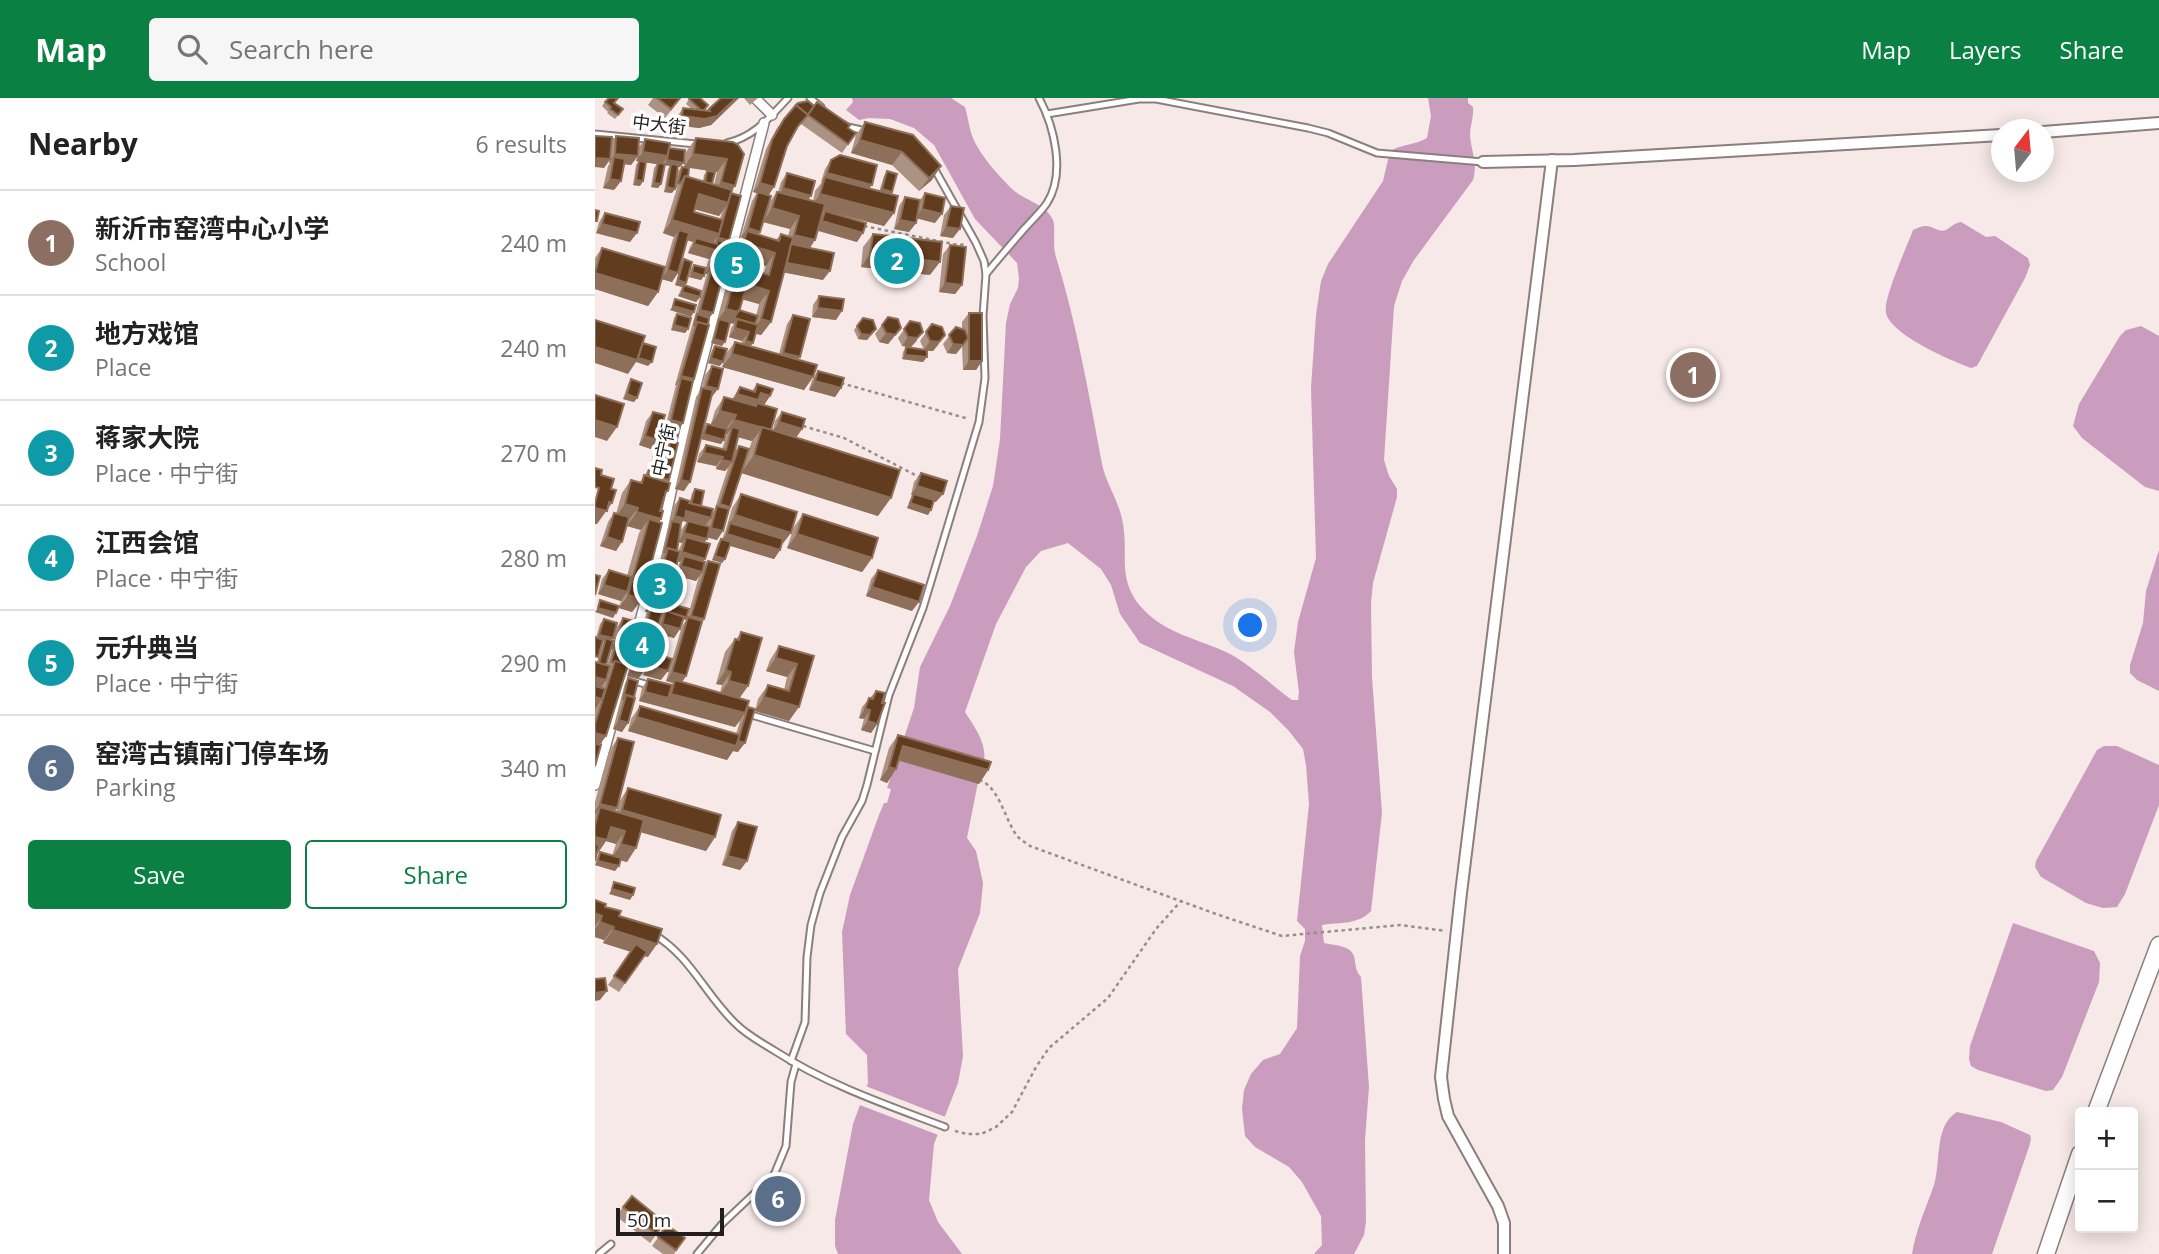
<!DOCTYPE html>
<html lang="en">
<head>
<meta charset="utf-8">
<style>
	:root { --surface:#fff; --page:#f6f6f6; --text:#222; --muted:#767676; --line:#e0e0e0; --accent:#0b8043 }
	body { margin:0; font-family:"Open Sans","Noto Sans SC",sans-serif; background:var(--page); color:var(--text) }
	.controls { position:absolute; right:21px; bottom:21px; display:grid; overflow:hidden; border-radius:7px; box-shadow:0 4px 18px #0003 }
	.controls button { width:63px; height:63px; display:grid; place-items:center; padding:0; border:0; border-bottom:2px solid var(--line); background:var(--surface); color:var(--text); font:35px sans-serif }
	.compass { position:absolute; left:1396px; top:21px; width:63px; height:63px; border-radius:50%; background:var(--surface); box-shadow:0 4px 18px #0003; rotate:16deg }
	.scale { position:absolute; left:21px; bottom:18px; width:108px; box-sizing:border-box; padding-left:7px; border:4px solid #231e1d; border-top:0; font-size:19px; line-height:24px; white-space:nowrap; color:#231e1d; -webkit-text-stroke:5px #fff; paint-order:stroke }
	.you { position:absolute; left:656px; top:528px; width:24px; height:24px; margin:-18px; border:5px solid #fff; border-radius:50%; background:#1a73e8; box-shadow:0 0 0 10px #1a73e833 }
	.badge { display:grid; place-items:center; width:46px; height:46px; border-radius:50%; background:var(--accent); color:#fff; font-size:23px; font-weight:700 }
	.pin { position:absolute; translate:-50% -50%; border:4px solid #fff; box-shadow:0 2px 7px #0006 }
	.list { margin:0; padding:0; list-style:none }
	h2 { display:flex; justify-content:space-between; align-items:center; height:91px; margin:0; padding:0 28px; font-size:30px }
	h2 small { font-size:23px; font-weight:400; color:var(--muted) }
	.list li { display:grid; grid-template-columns:46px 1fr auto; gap:21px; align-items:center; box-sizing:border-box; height:105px; padding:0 28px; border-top:2px solid var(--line) }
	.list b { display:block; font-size:26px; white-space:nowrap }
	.list p { margin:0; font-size:23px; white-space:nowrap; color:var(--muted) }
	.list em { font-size:23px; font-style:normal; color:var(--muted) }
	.actions { display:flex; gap:14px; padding:21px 28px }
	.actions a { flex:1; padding:16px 0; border:2px solid var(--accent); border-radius:7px; text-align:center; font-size:24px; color:var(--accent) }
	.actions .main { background:var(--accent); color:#fff }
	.icon { flex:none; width:38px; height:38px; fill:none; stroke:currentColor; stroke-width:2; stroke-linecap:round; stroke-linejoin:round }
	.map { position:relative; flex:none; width:1564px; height:1156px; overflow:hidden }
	header { display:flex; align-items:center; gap:42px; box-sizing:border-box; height:98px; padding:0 35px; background:var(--accent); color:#fff }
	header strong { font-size:33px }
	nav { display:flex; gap:38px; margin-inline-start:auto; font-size:24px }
	.search { width:490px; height:63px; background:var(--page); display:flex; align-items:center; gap:18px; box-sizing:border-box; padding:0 24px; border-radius:7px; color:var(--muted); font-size:26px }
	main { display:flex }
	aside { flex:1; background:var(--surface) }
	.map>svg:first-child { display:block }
	.water { fill:#ca9cbd }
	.pier { fill:#f6e9e7 }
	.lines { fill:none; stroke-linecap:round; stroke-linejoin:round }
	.service-casing { stroke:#8a7f7d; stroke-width:9 }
	.pedestrian-casing { stroke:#8a7f7d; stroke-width:12 }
	.minor-casing { stroke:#8a7f7d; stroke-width:14 }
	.secondary-casing { stroke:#8a7f7d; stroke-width:19 }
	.path { stroke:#978e8c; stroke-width:2.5; stroke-dasharray:3.5 3.5; stroke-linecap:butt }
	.service { stroke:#fff; stroke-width:5 }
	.pedestrian { stroke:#fff; stroke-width:9 }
	.minor { stroke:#fff; stroke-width:10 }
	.secondary { stroke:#fff; stroke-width:16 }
	.wall { fill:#ac9282; fill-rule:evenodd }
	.shaded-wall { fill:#8e705a }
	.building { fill:#623c1e; stroke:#8e705a; stroke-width:2 }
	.labels { text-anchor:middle; stroke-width:7; stroke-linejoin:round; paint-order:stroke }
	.street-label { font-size:18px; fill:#231e1d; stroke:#fff }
</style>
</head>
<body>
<header>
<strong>Map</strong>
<div class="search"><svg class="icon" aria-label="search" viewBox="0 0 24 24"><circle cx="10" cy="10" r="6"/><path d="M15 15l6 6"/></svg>Search here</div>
<nav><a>Map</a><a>Layers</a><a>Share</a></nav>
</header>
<main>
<aside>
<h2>Nearby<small>6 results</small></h2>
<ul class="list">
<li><span class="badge" style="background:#8d6e63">1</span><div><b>新沂市窑湾中心小学</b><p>School</p></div><em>240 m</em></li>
<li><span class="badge" style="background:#0f9aa8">2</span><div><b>地方戏馆</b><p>Place</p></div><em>240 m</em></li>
<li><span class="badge" style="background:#0f9aa8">3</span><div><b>蒋家大院</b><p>Place · 中宁街</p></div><em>270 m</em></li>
<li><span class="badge" style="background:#0f9aa8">4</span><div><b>江西会馆</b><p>Place · 中宁街</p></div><em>280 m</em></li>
<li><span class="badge" style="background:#0f9aa8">5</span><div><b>元升典当</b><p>Place · 中宁街</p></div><em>290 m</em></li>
<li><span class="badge" style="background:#5c6f8a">6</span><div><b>窑湾古镇南门停车场</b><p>Parking</p></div><em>340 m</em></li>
</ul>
<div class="actions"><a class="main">Save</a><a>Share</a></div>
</aside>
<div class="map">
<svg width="1564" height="1156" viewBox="0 0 1564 1156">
	<rect width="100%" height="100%" fill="#f6e9e7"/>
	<g class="water">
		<path d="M 257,0 L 356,0 L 370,9 C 373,19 374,30 378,40 C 385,57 403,77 416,90 C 428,102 451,106 458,122 C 461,130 457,146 461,159 C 482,227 494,297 507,366 C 511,385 523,402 527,421 C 535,455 520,481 548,511 C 571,536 604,541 633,555 C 653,565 678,588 697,602 L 703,602 L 704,595 L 699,554 L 703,524 L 721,460 L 716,290 L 721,217 L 726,183 L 733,166 L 788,83 L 795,53 C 807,46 821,47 832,40 L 836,18 L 833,0 L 873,0 L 873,5 L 878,9 C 879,19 875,28 875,37 C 876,53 883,65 878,82 L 819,162 L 807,183 L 799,208 L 789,362 L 794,378 L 802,391 L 802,399 L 778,485 L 776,505 L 777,579 L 787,715 L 776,813 C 763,827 745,824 727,827 L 729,845 C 742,848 759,847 760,863 C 761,870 761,873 766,879 L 774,989 L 770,1042 L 771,1124 L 769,1137 L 759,1156 L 719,1156 L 727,1147 L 726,1118 L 707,1084 L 694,1069 L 660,1049 L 650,1038 L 647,1011 L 649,992 L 656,976 L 668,962 L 685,956 L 702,930 L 705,858 L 710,843 L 710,831 L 702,823 L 714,706 L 711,667 L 708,651 L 694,633 L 675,614 L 638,588 L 545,545 L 525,516 L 516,487 L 506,471 L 473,445 L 446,453 L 431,469 L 401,526 L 370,614 C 382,633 397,652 385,674 L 372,740 L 381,753 L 388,785 L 385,815 L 363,871 L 368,958 L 363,985 L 339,1046 L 334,1102 L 343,1124 L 367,1156 L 243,1156 L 240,1148 L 240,1122 L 258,1026 L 273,985 L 272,957 L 251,936 L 247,834 L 255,797 L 284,717 L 289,705 L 292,705 L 296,691 L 292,690 L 319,610 L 325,569 L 355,508 L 382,438 L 398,388 L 405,341 L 411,225 L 415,206 L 423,190 L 424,180 L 422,165 L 380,121 L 339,47 L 319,30 L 295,21 L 274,20 L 264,22 L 251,12 L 258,4 Z"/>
		<path d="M 1366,124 L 1391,139 L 1400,138 L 1433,160 L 1435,167 L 1430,180 L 1382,268 L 1376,270 C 1355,262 1296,237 1291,215 C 1288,200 1312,149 1318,132 C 1337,121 1340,136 1351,132 C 1356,129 1359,125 1366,124 Z"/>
		<polygon points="1546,228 1564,238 1564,393 1550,389 1487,340 1478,328 1484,306 1525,238 1531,232"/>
		<polygon points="1564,452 1564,593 1542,582 1535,575 1535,567 1548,525 1551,493"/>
		<polygon points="1509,648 1522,648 1564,667 1564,707 1530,796 1522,809 1508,810 1491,805 1446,779 1440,769 1441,763 1502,652"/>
		<polygon points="1418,825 1499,853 1505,865 1504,884 1467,979 1458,992 1451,993 1383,972 1376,968 1374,961 1375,948"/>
		<path d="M 1362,1014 L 1406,1024 L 1435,1037 L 1436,1041 L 1434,1049 L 1397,1156 L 1317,1156 C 1321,1131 1331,1110 1339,1087 C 1346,1065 1339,1027 1362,1014 Z"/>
	</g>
	<polygon class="pier" points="268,987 353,1020 346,1038 262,1006"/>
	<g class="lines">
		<g class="service-casing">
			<g id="service">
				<polyline points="215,0 226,9"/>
				<polyline points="452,16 544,1 561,1 713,30 733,35 782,55 888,64"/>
				<polyline points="248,26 253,29 271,33"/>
				<polyline points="0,36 101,46"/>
				<path d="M 132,45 C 159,39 174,20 193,0"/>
				<path d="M 391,176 C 404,160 417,145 430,130 C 437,122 446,114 452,105 C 471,75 459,28 444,0"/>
				<polyline points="36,582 57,588"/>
				<polyline points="153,616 280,653"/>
				<path d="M 58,836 C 95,857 111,898 141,926 C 152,937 167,945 180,953 C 233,987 292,1007 350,1029"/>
				<polyline points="196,963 210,924 212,859 216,827 225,795 247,739 267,703 272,687 294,597 328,510 384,324 390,280 388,218 391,176 389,163 381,145 339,70"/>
				<polyline points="4,1156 16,1146"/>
				<polyline points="102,1156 127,1126 179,1077 191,1048 196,984 201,966"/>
			</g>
		</g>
		<g class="pedestrian-casing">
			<g id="pedestrian">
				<polyline points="160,0 177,17"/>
				<polyline points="0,687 59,472 90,330 169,25"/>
			</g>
		</g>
		<g class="minor-casing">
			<g id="minor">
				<polyline points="1448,34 1564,25"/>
				<polyline points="888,64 979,62 1406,37"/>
				<polyline points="909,1156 909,1125 903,1108 853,1018 849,1001 846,979 866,795 957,62"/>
			</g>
		</g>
		<g class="secondary-casing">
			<g id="secondary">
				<polyline points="1501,1014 1564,847"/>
				<polyline points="1451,1156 1485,1056"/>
			</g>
		</g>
		<g class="path">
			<polyline points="269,128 363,147 372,146"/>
			<polyline points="246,285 374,321"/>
			<polyline points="208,328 249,340 326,380"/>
			<path d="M 384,682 C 404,688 410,722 422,738 C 426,742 431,745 435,748 L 621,816 L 687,838 L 805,827 L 851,833"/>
			<polyline points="360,1033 372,1036 386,1036 401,1029 417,1014 441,969 454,950 513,900 561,831 585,804"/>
		</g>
		<use href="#service" class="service"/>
		<use href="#pedestrian" class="pedestrian"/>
		<use href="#minor" class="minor"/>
		<use href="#secondary" class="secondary"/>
	</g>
	<g class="wall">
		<polygon points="58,0 86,0 70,20 53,7"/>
		<polygon points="95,0 110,12 113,12 126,0 144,0 116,27 104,30 80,27 82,19 88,10 97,11 91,6"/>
		<polygon points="149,0 163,0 155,7"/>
		<polygon points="10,4 20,5 28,11 20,21 12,15 13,14 7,8"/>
		<path d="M 219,8 L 261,35 L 247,55 L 206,26 L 200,33 L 192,48 L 174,97 L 174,105 L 182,94 L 183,94 L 186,84 L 192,75 L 216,98 L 213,102 L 218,103 L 220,93 L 227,84 L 226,84 L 230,71 L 236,62 L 274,91 L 284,94 L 289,78 L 292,73 L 297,94 L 296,97 L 299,115 L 289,128 L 228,112 L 227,118 L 230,113 L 262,144 L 223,133 L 215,150 L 228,182 L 189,174 L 176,224 L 166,237 L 160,236 L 155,248 L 184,256 L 192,226 L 198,217 L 205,259 L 203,262 L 218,279 L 209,292 L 127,269 L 130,257 L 140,244 L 146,246 L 147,243 L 134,239 L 136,230 L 139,226 L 136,225 L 135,227 L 127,248 L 116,245 L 133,181 L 135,178 L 134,178 L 143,147 L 148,140 L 146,139 L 157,103 L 162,95 L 158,94 L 171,51 L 182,30 L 189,21 ZM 168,124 L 195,131 L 193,138 L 186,136 L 181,142 L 164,137 ZM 156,164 L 171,168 L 169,175 L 153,171 ZM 147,201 L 164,206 L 161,218 L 144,212 Z"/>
		<polygon points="270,24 318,37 337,82 324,93 297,67 256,55 261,37"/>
		<polygon points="21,38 43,50 50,41 74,50 85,69 83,69 77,95 69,94 73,71 75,68 69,67 66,86 63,90 56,89 59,70 62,66 51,64 48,83 45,88 38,87 41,67 44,63 41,63 42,59 36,67 29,66 26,83 19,92 8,90 13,68 15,65 14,65 14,63 9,70 16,45"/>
		<path d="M 101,40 L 138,44 L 137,93 L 132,145 L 118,215 L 114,220 L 97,283 L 88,325 L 85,329 L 73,384 L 73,393 L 70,398 L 65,413 L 66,421 L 63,424 L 47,501 L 37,514 L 24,510 L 26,503 L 3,496 L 7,481 L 14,472 L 32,478 L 44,435 L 46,432 L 32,428 L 21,453 L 5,448 L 13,424 L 19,415 L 21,416 L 27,395 L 36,382 L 45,384 L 54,371 L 62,381 L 67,357 L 65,361 L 57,359 L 60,352 L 59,352 L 61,344 L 56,351 L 44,347 L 51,323 L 58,314 L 67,327 L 71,326 L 81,287 L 80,287 L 111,179 L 112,176 L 110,176 L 106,182 L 94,179 L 96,171 L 99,167 L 111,170 L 114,161 L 93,155 L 95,149 L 98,144 L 92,142 L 77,184 L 67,181 L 63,194 L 53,208 L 0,191 L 0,160 L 7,150 L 70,169 L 78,141 L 79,139 L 68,135 L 82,90 L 80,90 L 83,73 L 87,69 L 93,79 L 108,83 L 109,77 L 112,73 L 117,86 L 119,87 L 122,74 L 89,69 L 91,54 ZM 100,111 L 124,118 L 127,114 L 125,121 L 99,114 ZM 73,331 L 74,332 L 69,351 L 67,350 Z"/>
		<polygon points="330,95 340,125 322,120 321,125 314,134 299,131 304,108 310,99 325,102"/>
		<polygon points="356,108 358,140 345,138 349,117"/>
		<polygon points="10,115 35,144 1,135 4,124"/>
		<polygon points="278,136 335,177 266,169 268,149"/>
		<polygon points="355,147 367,187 360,196 344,194 348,156"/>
		<polygon points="89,161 91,185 89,187 105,199 101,204 83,198 87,189 80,187 86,166"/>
		<polygon points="224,198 241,222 217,219 218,207"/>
		<polygon points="374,215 387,263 381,272 368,272 367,249 361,256 352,255 348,246 361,229 367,231 367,224"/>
		<polygon points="82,216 93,231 90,235 76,232 79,220"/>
		<polygon points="293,219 299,239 293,246 284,244 280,236"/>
		<polygon points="268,220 278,235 272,242 263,241 259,232"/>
		<polygon points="315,223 322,243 316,249 307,248 303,240"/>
		<polygon points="337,226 344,246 338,253 332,253 328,264 307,261 308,254 311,249 329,252 325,243"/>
		<polygon points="120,248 125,268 113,265 117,252"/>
		<polygon points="117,268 89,393 80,391 101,299 107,290 110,277"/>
		<polygon points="223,273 246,290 240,299 214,292 217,282"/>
		<polygon points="36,281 42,300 39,304 28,301 33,286"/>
		<path d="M 162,286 L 175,298 L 169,307 L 162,305 L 160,308 L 162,305 L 176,332 L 178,332 L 180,323 L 187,314 L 207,331 L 201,339 L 283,418 L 147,375 L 122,442 L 112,439 L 109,445 L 110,461 L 108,464 L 109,468 L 113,463 L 109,521 L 91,578 L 87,584 L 125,595 L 127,587 L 121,586 L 130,554 L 140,541 L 141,542 L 146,534 L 144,601 L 151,611 L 143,654 L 138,653 L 132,662 L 33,633 L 36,621 L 45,608 L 141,636 L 145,623 L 140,629 L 44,603 L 47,590 L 53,581 L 77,587 L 78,585 L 71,583 L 87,528 L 92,521 L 104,478 L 101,483 L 80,477 L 85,464 L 83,464 L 64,522 L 74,505 L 88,525 L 79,540 L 61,535 L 43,581 L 32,578 L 52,514 L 50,514 L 66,459 L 78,409 L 85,400 L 95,403 L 97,395 L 100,391 L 106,408 L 117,416 L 119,413 L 133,370 L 130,373 L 121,371 L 121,368 L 102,364 L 104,356 L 111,347 L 127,351 L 132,336 L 130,336 L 126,346 L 106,341 L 109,331 L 112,326 L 131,331 L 116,326 L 120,313 L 129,299 L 137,301 L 145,289 L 157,293 ZM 143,339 L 157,343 L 154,351 L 144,348 L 139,354 ZM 88,423 L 92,424 L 86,432 L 83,443 L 86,425 ZM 83,444 L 87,445 L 83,453 L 82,453 Z"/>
		<polygon points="326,375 341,404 339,404 333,417 312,410 317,397 316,397 319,384"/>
		<polygon points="146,396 186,448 185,452 179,461 134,447 130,461 127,465 117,462 123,445 127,441 131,431 137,410"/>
		<polygon points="208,416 277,460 267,474 192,450 199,429"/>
		<polygon points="283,472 317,513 271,498 276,481"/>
		<path d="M 28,520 L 36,546 L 34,548 L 11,638 L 4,647 L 0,668 L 0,564 L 2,564 L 9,543 L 1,540 L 5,526 L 9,521 L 18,540 L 17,542 L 18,543 L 22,529 ZM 16,551 L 17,552 L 12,567 L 11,567 Z"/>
		<polygon points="184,548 219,558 194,623 160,613 163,601 173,587 189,592 192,579 171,573 175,562"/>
		<polygon points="58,555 66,582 48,577 52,564"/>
		<polygon points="33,580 27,634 18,631 30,585"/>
		<polygon points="281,593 282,626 276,635 266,632 269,621 264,620 267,609"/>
		<polygon points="303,637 393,672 384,686 304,663 301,671 292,685 285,682 294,650"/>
		<polygon points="23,640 22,710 19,713 21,714 24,704 33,690 120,739 111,753 46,734 32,764 25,762 20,773 0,767 2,759 5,754 17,758 21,746 11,743 2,755 0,763 0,704 14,653"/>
		<polygon points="143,724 152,763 145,772 127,767 137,733"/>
		<polygon points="0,802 24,818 53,859 49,858 24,894 13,887 36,854 8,845 9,842 0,839"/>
		<polygon points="28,1109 70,1125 55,1145 21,1118"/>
		<polygon points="72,1127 90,1140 79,1156 68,1156 57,1148"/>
	</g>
	<g class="shaded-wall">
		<polygon points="141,0 144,0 116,27 104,30 80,27 87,18 110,21"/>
		<polygon points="265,42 307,54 297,67 256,55"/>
		<polygon points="48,54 73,58 67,67 41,63"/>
		<polygon points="20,56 43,58 36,67 18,65 19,59 15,65 14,65"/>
		<polygon points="98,56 132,61 122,74 89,69"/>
		<polygon points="0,60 15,61 9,70 0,69"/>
		<polygon points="72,62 89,65 85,69 69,67"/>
		<polygon points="346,68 337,82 324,93 334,80"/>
		<polygon points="232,75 277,87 270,96 230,79 226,84"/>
		<polygon points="15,81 26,83 19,92 8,90"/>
		<polygon points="41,82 48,83 45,88 38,87"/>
		<polygon points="126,84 140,88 131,101 117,97"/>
		<polygon points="59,85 66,86 63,90 56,89"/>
		<polygon points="165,85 179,89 173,98 158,94"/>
		<polygon points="72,89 80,91 77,95 69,94"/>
		<polygon points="188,90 216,98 209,107 182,99"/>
		<polygon points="287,91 297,94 294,99 284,96"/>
		<polygon points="104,96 133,105 124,118 95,110"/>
		<polygon points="225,96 299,115 289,128 216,109"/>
		<polygon points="177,110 204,118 195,131 168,124"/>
		<polygon points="327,111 347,116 340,125 320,120"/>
		<polygon points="77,122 124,136 115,149 101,140 98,144 82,139 84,132 79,139 68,135"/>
		<polygon points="305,122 321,125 314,134 299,131"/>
		<polygon points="227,123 268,135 262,144 221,132"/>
		<polygon points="7,126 42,135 35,144 1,135"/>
		<polygon points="351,129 365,131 358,140 345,138"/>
		<polygon points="153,130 165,134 159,143 152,133 148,140 146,139"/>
		<polygon points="199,137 220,142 211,156 190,150"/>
		<polygon points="123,140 134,142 128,151 122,146 122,142 117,149"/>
		<polygon points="99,146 120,152 114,161 93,155"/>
		<polygon points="161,149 180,155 171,168 151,162"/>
		<polygon points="275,156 345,164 335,177 266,169"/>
		<polygon points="143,164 155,168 146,181 143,168 135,178 134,178"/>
		<polygon points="192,165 235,173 228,182 186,174"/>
		<polygon points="116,167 128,170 122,179 117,170 112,176 110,176"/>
		<polygon points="73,172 83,175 77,184 66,181"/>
		<polygon points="97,174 109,178 106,182 94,179"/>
		<polygon points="0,175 63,194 53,208 0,191"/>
		<polygon points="83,182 91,185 87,189 80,187"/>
		<polygon points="350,185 367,187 360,196 344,194"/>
		<polygon points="152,186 174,193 164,206 142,200"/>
		<polygon points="87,194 105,199 101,204 83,198"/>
		<polygon points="78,208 99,214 96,219 75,212"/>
		<polygon points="223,210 247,213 241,222 217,219"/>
		<polygon points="131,211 144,214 142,221 139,226 136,225 134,227 124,221 121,224"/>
		<polygon points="105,212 118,215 111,224 102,216 99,221"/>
		<polygon points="166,221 176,224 166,237 156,234"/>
		<polygon points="79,227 93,231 90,235 76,232"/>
		<polygon points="140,230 154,234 147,243 134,239"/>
		<polygon points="306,230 293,246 284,244 291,235"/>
		<polygon points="281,231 272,242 263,241 266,236"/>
		<polygon points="328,234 316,249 307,248 313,239"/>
		<polygon points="350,237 338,253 329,252 335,243"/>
		<polygon points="373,240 361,256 352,255 358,246"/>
		<polygon points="119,241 130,244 127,248 116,245"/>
		<polygon points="151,243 158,245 151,254 145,252"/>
		<polygon points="0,249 43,260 57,264 53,268 41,264 33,276 0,265"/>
		<polygon points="188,255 205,259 199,268 182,264"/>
		<polygon points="137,256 218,279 209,292 127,269"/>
		<polygon points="310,257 332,259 328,264 307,261"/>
		<polygon points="116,260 128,264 125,268 113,265"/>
		<polygon points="374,263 387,263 381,272 368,272"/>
		<polygon points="86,278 99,281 92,290 86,280 81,287 80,287"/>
		<polygon points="220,283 246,290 240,299 214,292"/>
		<polygon points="111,288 123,291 116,300 105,297"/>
		<polygon points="166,295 175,298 169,307 162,305 157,311 136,305 142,296"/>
		<polygon points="32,296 42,300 39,304 28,301"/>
		<polygon points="125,313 141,317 131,331 116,326"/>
		<polygon points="0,322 22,329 12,343 0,339"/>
		<polygon points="76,322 88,325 82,334 77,327 74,332 70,331"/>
		<polygon points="139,322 167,330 157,343 135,337 137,329 132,336 130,335"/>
		<polygon points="184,324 207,331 201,340 178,333"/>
		<polygon points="109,336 129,342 126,346 106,341"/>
		<polygon points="50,338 62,342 56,351 44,347"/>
		<polygon points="61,355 68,356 65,361 57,359"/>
		<polygon points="109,355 128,359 121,368 102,364"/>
		<polygon points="159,357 296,400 283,418 146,375"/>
		<polygon points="127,362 137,364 130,373 121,371"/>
		<polygon points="57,366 64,368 61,372 54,370"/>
		<polygon points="86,382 95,384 89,393 80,391"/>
		<polygon points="322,388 348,396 341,404 316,397"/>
		<polygon points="14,404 17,405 2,426 0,426 0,410"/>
		<polygon points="315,405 336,412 333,417 312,410"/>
		<polygon points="30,406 43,410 33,423 20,420"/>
		<polygon points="91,413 116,420 109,429 88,423 83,430 77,423 80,418"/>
		<polygon points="42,414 66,421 56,434 54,421 46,432 32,428"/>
		<polygon points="140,417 196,435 186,448 135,425 131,431"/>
		<polygon points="116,430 128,433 122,442 110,439"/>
		<polygon points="89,435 112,441 105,450 91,439 87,445 83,444"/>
		<polygon points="132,436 185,452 179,461 125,445"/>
		<polygon points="202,436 277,460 267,474 192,450"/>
		<polygon points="12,439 27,444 21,453 5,448"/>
		<polygon points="87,454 110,461 104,470 89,458 85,464 81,463"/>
		<polygon points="120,458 130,461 127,465 117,462"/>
		<polygon points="86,468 107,474 101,483 80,477"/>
		<polygon points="9,487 32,494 26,503 3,496"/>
		<polygon points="277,489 324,504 317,513 271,498"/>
		<polygon points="33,497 47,501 37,514 24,510"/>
		<polygon points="57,505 70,509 63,518 57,508 52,514 50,514"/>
		<polygon points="3,510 21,515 18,520 0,514"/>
		<polygon points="67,526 85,531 79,540 61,535"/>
		<polygon points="4,537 18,540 15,545 11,540 9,543 1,541"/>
		<polygon points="22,542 36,546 29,555 22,545 17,552 16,551"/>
		<polygon points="181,560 202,566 192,579 171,573"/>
		<polygon points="55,568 73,573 66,582 48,577"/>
		<polygon points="38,569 50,572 43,581 32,578"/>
		<polygon points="131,572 136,574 127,587 121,586"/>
		<polygon points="77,574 91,578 85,587 80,582 78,585 71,583"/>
		<polygon points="0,579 11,582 5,591 0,590"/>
		<polygon points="134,583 153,588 144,601 125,596"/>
		<polygon points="50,594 73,600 67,609 44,603"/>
		<polygon points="76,596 150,615 140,629 67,609"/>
		<polygon points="0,599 7,601 1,610 0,610"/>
		<polygon points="169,599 204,609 194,623 160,613"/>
		<polygon points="270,611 275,612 269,621 264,620"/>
		<polygon points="42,619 142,643 150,645 143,654 138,653 132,662 33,633"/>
		<polygon points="24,622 33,625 27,634 18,631"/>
		<polygon points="273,623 282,626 276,635 266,632"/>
		<polygon points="0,635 11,638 1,651 0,651"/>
		<polygon points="308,648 393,672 384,686 299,661"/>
		<polygon points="294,669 301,671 292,685 285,682"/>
		<polygon points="5,706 22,710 12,723 5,709 0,717 0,713"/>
		<polygon points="27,712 120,739 111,753 17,726"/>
		<polygon points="16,729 30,733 21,746 11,743 3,755 0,755 0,739"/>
		<polygon points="26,746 41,750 32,764 17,760"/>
		<polygon points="133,758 152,763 145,772 127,767"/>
		<polygon points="3,763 24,768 20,773 0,767"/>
		<polygon points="17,791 38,797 35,802 14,796"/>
		<polygon points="0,815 7,818 0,828"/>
		<polygon points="5,824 19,829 9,842 0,839 0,831"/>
		<polygon points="18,832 62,846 53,859 8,845"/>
		<polygon points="12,893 5,902 0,903 0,895"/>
	</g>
	<g class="building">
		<polygon points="14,0 23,0 19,5 28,11 23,17 15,11 16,9 10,4"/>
		<polygon points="62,0 85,0 76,11"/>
		<polygon points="95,0 105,0 113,7 109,12 106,12 94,1"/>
		<polygon points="126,0 141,0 122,18 110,21 87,18 88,10 115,13 114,11"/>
		<polygon points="213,3 219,8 213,17 201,7 203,5"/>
		<polygon points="222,4 255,27 253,30 261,35 253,46 213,17"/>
		<polygon points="201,7 213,17 203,28 192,48 179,89 165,85 177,42 189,21"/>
		<polygon points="270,24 318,37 346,68 334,80 307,54 265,42"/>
		<polygon points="0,38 17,39 15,61 0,60"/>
		<polygon points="21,38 44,40 43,58 20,56"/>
		<polygon points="101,40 138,44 143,47 149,56 140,88 126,84 132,61 98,56"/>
		<polygon points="50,41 75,45 73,58 48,54"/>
		<polygon points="74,50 90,52 89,65 72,62"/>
		<polygon points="245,57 282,67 277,87 232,75 236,62"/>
		<polygon points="19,59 30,61 26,83 15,81"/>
		<polygon points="44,63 51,64 48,83 41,82"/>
		<polygon points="63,65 70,66 66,86 59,85"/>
		<polygon points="76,66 83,67 80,91 72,89"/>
		<polygon points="87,69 94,70 93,79 90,78 85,86 83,85"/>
		<polygon points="112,73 120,74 117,86 110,84"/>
		<polygon points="292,73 302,76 297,94 287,91"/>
		<polygon points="192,75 220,83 216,98 188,90"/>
		<polygon points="90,78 137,92 133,105 104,96 99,114 128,122 124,136 77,122"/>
		<polygon points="230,79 303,98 299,115 225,96"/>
		<polygon points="163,94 176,98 165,134 153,130"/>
		<polygon points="182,94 230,106 220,142 199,137 204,118 177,110"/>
		<polygon points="136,95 146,98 134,142 123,140"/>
		<polygon points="330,95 350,100 347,116 327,111"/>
		<polygon points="310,99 325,102 321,125 305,122"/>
		<polygon points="356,108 369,110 365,131 351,129"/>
		<polygon points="0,112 4,113 2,123 0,123"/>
		<polygon points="230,113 271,125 268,135 227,123"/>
		<polygon points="10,115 45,124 42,135 7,126"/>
		<polygon points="84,132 94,135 83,175 73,172"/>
		<polygon points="152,133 184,143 186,136 198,140 176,224 166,221 174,193 152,186 144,214 131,211 143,168 174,177 180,155 161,149 155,168 143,164"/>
		<polygon points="278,136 347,144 345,164 275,156"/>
		<polygon points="101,140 122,146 122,142 135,146 128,170 116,167 120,152 99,146"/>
		<polygon points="196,146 239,155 235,173 192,165"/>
		<polygon points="355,147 371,149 367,187 350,185"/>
		<polygon points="7,150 70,169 63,194 0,175"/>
		<polygon points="89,161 97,164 91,185 83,182"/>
		<polygon points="99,167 111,170 109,178 97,174"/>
		<polygon points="117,170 129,173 118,215 105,212"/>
		<polygon points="89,187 106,193 105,199 87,194"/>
		<polygon points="224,198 249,201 247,213 223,210"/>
		<polygon points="80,201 101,207 99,214 78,208"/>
		<polygon points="144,212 163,218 160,226 139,220"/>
		<rect x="374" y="215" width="13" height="48"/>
		<polygon points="82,216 96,220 93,231 79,227"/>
		<polygon points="102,216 114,220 113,227 102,224 99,228"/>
		<polygon points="198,217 215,221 205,259 188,255"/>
		<polygon points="293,219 303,221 306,230 300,237 291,235 287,227"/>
		<polygon points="268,220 278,222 281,231 275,237 266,236 262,228"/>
		<polygon points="124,221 135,224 130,244 119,241"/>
		<polygon points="142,221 163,227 158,245 151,243 154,234 140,230"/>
		<polygon points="0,222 50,238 42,262 0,249"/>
		<polygon points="315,223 325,225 328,234 322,240 313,239 309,231"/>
		<polygon points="102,224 114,227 99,281 86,278"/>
		<polygon points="337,226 347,229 350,237 344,244 335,243 331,234"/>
		<polygon points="361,229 370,232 373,240 368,247 358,246 354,237"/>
		<polygon points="140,244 222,267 218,279 137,256"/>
		<polygon points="48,245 61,249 57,264 43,260"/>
		<polygon points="120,248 132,251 128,264 116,260"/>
		<polygon points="311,249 332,252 332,259 310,257"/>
		<polygon points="117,268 128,271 123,291 111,288"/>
		<polygon points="223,273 249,280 246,290 220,283"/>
		<polygon points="86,280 98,283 88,325 76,322"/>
		<polygon points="36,281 47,285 42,300 32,296"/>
		<polygon points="162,286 178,291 175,298 166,295 163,302 142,296 145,289 160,294"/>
		<polygon points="107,290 118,292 95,384 86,382"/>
		<polygon points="0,297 29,306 22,329 0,322"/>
		<polygon points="129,299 161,308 162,305 182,311 176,332 139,322 141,317 125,313"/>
		<polygon points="58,314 70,317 62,342 50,338"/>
		<polygon points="187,314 210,321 207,331 184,324"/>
		<polygon points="68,326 74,327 68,349 62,347"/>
		<polygon points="112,326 132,331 129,342 109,336"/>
		<polygon points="77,327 85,329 81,345 75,344 72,348"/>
		<polygon points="137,329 145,331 137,364 127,362 128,359 109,355 111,347 131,352"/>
		<polygon points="167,329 305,372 296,400 159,357"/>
		<polygon points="75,344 83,345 74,382 66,380"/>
		<polygon points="144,348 154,351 135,409 125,406"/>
		<polygon points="62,349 69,351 68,356 61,355"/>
		<polygon points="59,360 66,362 64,368 57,366"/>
		<polygon points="0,370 7,372 6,377 19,381 16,391 21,392 17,405 14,404 12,413 0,410 0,405 4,390 0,389"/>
		<polygon points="54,371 63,374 61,381 52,378"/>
		<polygon points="326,375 352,383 348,396 322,388"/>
		<polygon points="49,377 75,385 73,393 71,393 65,413 68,413 66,421 42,414 43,410 30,406 36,382 47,385"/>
		<polygon points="100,391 109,393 106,408 96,406"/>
		<polygon points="146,396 202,414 196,435 140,417"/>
		<polygon points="319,396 339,402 336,412 315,405"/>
		<polygon points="85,400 95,403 94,405 118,411 116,420 91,413 90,421 80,418"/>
		<polygon points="122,408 134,411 128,433 116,430"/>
		<polygon points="19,415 34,419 27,444 12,439"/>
		<polygon points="208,416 283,440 277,460 202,436"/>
		<polygon points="54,421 67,425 47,501 33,497"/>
		<polygon points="77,423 86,425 82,453 73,450 69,455"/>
		<polygon points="93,423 115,429 112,441 89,435"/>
		<polygon points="135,425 188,441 185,452 132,436"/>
		<polygon points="91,439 115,446 110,461 87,454"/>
		<polygon points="126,441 136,444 130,461 120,458"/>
		<polygon points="73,450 85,454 70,509 57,505"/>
		<polygon points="89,458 110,464 107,474 86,468"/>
		<polygon points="113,463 125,466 109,521 96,518"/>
		<polygon points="14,472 36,479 32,494 9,487"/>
		<polygon points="283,472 329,487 324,504 277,489"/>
		<polygon points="0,477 5,478 0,497"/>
		<polygon points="5,502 24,508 21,515 3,510"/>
		<polygon points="74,505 94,511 91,521 88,520 89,519 71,513"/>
		<polygon points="57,508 68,511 50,572 38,569"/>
		<polygon points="71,513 89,519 85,531 67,526"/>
		<polygon points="93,519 107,523 91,578 77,574"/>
		<polygon points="28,520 42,524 36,546 22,542"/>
		<polygon points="9,521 22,525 18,540 4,537"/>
		<polygon points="146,534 167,540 153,588 134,583 136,574 131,572 140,541 144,542"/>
		<polygon points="0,539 8,542 3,559 0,558"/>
		<polygon points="11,540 18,543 11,567 4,565"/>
		<polygon points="22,545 35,549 30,566 20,563 19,565 16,564"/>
		<polygon points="184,548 219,558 204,609 169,599 173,587 194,593 202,566 181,560"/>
		<polygon points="58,555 77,561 73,573 55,568"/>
		<polygon points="20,563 33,567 11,638 0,635 0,626"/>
		<polygon points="0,564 15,568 11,582 0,579"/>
		<polygon points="33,580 43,583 39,599 31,597 28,602"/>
		<polygon points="53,581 77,587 73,600 50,594"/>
		<polygon points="80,582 154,603 150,615 76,596"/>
		<polygon points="0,588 10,591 7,601 0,599"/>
		<polygon points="281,593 290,595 287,605 290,605 282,626 273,623 275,612 270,611 274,600 278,601"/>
		<polygon points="31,597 40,600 33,625 24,622"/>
		<polygon points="45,608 145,637 141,648 42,619"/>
		<polygon points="153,609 160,611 150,645 143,643"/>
		<polygon points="303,637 396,664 393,672 308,648 301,671 294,669"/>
		<polygon points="23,640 39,644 22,710 5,706"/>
		<polygon points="0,646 6,647 0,668"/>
		<polygon points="33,690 126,717 120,739 27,712"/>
		<polygon points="5,709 49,722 41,750 26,746 30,733 16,729 12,742 0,739 0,728"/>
		<polygon points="143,724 162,729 152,763 133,758"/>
		<polygon points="0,746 4,747 0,763"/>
		<polygon points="5,754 26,760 24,768 3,763"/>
		<polygon points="19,784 40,790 38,797 17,791"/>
		<polygon points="0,802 11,806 10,809 26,813 24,818 67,831 62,846 18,832 19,829 5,824 7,818 0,815"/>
		<polygon points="41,846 52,854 30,885 19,878"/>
		<polygon points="10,880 12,893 0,895 0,881"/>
		<polygon points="37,1098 70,1125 61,1136 28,1109"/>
		<polygon points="72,1127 90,1140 81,1152 63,1139"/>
	</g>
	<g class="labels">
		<g class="street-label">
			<text transform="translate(64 27) rotate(7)" y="6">中大街</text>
			<text transform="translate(69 352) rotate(-78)" y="6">中宁街</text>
		</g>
	</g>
</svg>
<div class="controls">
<button>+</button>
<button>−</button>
</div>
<svg class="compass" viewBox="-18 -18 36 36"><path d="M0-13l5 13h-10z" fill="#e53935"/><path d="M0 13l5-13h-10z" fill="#767676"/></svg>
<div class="scale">50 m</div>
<div class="you"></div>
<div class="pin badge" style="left:1098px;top:277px;background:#8d6e63">1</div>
<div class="pin badge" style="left:302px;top:163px;background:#0f9aa8">2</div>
<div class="pin badge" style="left:65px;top:488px;background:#0f9aa8">3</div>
<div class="pin badge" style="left:47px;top:547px;background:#0f9aa8">4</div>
<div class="pin badge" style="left:142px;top:167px;background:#0f9aa8">5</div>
<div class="pin badge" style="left:183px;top:1101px;background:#5c6f8a">6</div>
</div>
</main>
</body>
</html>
